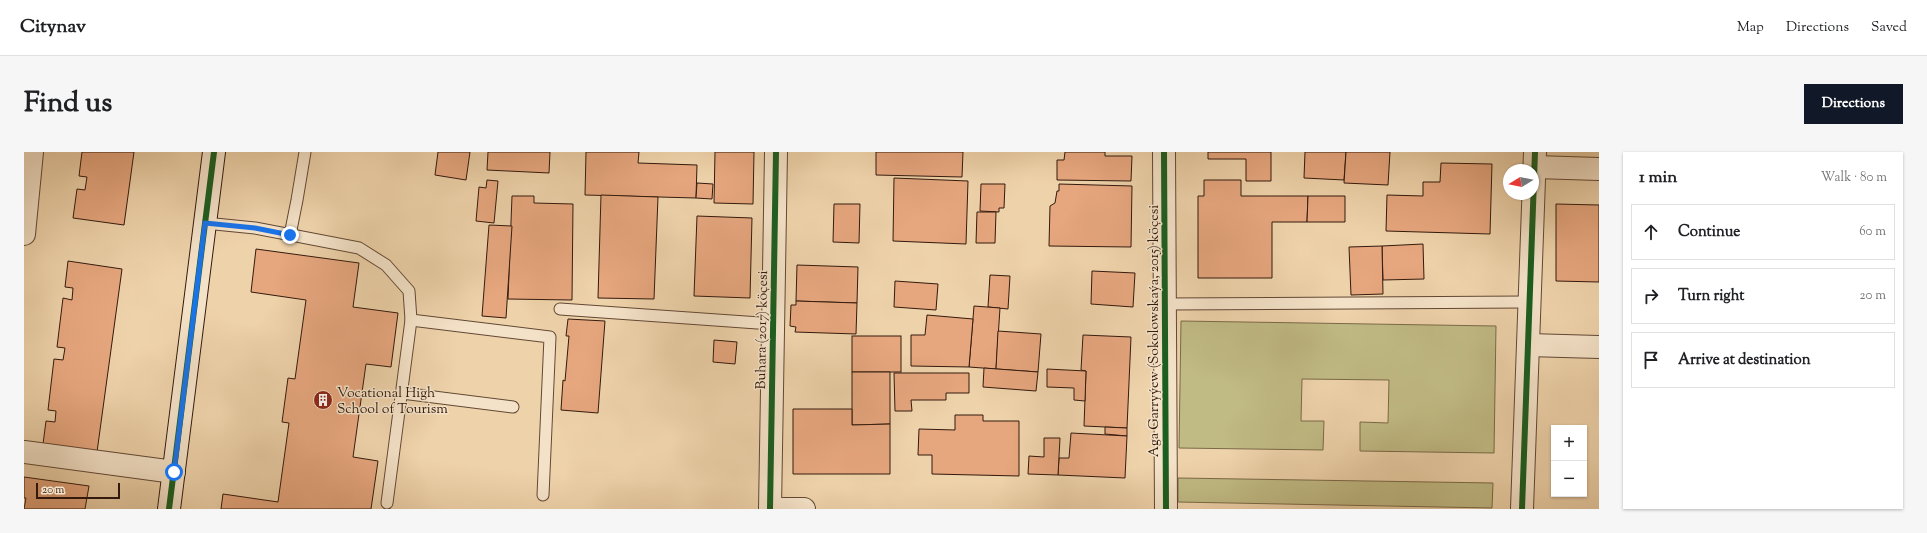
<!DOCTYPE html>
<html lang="en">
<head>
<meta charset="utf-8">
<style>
	:root { --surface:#fff; --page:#f6f6f6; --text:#202124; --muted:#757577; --line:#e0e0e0; --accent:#111827 }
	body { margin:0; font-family:"Sorts Mill Goudy",serif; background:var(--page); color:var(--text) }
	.controls { position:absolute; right:12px; bottom:12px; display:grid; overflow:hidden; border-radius:0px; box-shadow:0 1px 3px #0004 }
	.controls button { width:36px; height:36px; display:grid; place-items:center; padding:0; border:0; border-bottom:1px solid var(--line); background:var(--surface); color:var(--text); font:20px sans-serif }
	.compass { position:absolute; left:1479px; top:12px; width:36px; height:36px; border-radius:50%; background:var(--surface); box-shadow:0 1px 3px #0004; rotate:260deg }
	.scale { position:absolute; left:12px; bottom:10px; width:84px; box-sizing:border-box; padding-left:4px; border:2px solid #331a0d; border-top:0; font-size:11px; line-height:14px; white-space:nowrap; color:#331a0d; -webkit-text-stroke:3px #f4e2c8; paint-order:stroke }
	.stop { position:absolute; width:12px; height:12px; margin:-9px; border:3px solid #1a73e8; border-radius:50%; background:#fff }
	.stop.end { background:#1a73e8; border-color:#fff; box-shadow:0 1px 4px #0008 }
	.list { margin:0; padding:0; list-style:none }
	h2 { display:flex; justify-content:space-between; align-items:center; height:52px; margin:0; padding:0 16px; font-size:17px }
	h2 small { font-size:13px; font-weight:400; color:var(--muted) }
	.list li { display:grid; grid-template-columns:26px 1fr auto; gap:12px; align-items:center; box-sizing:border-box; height:56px; margin:0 8px 8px; padding:0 8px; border:1px solid var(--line); border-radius:0px }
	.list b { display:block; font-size:15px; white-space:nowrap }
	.list em { font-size:13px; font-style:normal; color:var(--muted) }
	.icon { flex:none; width:22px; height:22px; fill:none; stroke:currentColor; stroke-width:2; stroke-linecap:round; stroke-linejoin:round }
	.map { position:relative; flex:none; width:1575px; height:357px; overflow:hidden; border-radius:0px }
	header { display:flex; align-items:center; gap:24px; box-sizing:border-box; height:56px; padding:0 20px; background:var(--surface); border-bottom:1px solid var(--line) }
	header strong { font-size:19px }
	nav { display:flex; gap:22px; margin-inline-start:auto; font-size:14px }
	.intro { display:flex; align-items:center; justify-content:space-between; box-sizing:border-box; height:96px; padding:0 24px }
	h1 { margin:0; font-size:28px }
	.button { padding:10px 18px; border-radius:0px; background:var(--accent); color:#fff; font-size:14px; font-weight:700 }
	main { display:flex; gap:24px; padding:0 24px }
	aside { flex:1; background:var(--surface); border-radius:0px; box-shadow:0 1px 3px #0004 }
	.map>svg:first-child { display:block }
	.green { fill:#c0ba84; stroke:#7a6a48 }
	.building { fill:#e6a67e; stroke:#331a0d }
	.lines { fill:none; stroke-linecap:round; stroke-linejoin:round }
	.lane-casing { stroke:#624834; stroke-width:13 }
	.street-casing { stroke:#624834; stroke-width:24 }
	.secondary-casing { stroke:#331a0d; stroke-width:24 }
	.lane { stroke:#f4e2c8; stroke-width:11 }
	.street { stroke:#f4e2c8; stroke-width:22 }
	.secondary { stroke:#f4e2c8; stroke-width:22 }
	.cycleway-casing { stroke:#f4e2c8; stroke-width:8 }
	.cycleway { stroke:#1b5e20; stroke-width:6 }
	.route { stroke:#1a73e8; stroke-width:5 }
	.labels { text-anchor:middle; stroke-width:3; stroke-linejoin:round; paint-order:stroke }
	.street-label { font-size:14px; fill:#331a0d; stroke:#f4e2c8 }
	.poi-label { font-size:14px; fill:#331a0d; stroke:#f4e2c8; text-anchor:start }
</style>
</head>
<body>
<header>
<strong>Citynav</strong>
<nav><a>Map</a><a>Directions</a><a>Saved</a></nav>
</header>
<div class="intro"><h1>Find us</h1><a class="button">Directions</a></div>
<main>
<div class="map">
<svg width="1575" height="357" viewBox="0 0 1575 357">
	<rect width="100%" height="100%" fill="#eed2aa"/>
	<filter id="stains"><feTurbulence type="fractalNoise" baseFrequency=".005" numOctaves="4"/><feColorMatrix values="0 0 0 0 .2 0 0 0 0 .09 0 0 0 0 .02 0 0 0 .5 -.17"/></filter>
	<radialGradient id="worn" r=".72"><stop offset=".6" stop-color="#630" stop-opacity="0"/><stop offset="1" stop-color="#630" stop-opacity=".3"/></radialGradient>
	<g class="green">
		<polygon points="1157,169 1472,174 1470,301 1336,299 1336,270 1364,271 1365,228 1278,227 1277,269 1300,269 1299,298 1155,296"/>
		<polygon points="1154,326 1469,331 1468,356 1154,350"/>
	</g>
	<g class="building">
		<polygon points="58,0 110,0 100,73 49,66 53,37 61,38 63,25 55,24"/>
		<polygon points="414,0 446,0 442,28 411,23"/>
		<polygon points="464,0 526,0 525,21 463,18"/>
		<polygon points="562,0 615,0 614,11 673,13 672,46 561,43"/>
		<polygon points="691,0 730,0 729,52 690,51"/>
		<polygon points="852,0 939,0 938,25 852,23"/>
		<polygon points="1041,0 1081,0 1081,4 1108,4 1107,29 1033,28 1033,8 1040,8"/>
		<polygon points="1184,0 1247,0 1247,29 1222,29 1222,7 1184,7"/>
		<polygon points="1281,0 1322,0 1320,28 1280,26"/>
		<polygon points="1322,0 1366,0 1364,33 1320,31"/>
		<polygon points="1417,11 1468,12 1466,82 1362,79 1363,43 1399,44 1399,30 1416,30"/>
		<polygon points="870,26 944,29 942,92 869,89"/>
		<polygon points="463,28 474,29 470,71 452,69 455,35 462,36"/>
		<polygon points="1180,28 1217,28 1217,44 1284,44 1283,70 1248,70 1248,126 1174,126 1174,44 1180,44"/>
		<polygon points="673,31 689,32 688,47 672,46"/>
		<polygon points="957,32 981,32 980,56 975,56 975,60 956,59"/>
		<polygon points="1035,32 1108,34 1107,95 1025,94 1026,54 1031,51 1033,39 1035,39"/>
		<polygon points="577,43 634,45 630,147 574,146"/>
		<polygon points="488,44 510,44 510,51 549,52 548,148 484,147"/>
		<polygon points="1284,44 1321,44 1321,70 1283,70"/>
		<polygon points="810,52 836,52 835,91 809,90"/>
		<polygon points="1532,52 1575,53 1575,130 1532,129"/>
		<polygon points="953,60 972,60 971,91 952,91"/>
		<polygon points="673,64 728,66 726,146 670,144"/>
		<polygon points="465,73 488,74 482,166 458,164"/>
		<polygon points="1399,92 1400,127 1359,128 1358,94"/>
		<polygon points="1358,94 1359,142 1327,143 1325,95"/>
		<polygon points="232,97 335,111 329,155 374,161 367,215 342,212 329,305 354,309 347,357 197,357 199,342 254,350 265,271 258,270 264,226 271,227 282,148 227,140"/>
		<polygon points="44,109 98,117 73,300 19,292 22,269 31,270 32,259 24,258 30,207 39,208 41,196 33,195 39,146 48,148 49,136 41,135"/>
		<polygon points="773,113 834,115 833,151 772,149"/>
		<polygon points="1068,119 1111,121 1109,155 1067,152"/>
		<polygon points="966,123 986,124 984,157 964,155"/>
		<polygon points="871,129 914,132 912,158 870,155"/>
		<polygon points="772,149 833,151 832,182 771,180 772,175 766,174 767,153 772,153"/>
		<polygon points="950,154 976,156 972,217 945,215"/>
		<polygon points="903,163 949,167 945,215 887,214 887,183 901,183"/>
		<polygon points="544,167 581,169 574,261 537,258 539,228 541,229 545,184 542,184"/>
		<polygon points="974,179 1017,182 1014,220 972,217"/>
		<polygon points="1059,183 1107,185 1103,276 1060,274 1062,219 1057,218"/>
		<rect x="828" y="184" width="49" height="36"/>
		<polygon points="690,188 713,190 711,212 689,210"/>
		<polygon points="960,216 1014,220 1012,239 959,235"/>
		<polygon points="1023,217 1062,219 1061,249 1050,248 1050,236 1023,235"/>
		<polygon points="828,220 866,220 866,272 828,273"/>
		<polygon points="870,221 945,221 945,241 922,241 922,248 887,248 888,259 871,259"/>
		<polygon points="769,257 828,257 828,273 866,272 866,322 769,322"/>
		<polygon points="931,263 959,263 959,269 995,269 995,324 908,322 908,303 894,303 895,277 931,278"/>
		<polygon points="1081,275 1103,276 1103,284 1081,282"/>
		<polygon points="1047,281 1103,284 1101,326 1034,323 1035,306 1045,306"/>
		<polygon points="1020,286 1036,286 1034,323 1004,322 1005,304 1020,305"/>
		<polygon points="0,325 65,334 61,357 0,357 2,346 0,346"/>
	</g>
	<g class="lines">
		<g class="lane-casing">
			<g id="lane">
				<polyline points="181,71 231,76 335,96 362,113 385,139 387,168 363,351"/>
				<polyline points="266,83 273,48 281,0"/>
				<polyline points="1141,152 1506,150"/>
				<polyline points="536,157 749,172"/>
				<polyline points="387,168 526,185 519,343"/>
				<polyline points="378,241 489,255"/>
			</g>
		</g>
		<g class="street-casing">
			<g id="street">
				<polyline points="1140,0 1142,357"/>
				<polyline points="1511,15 1575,17"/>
				<polyline points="0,82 8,0"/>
				<polyline points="1504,193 1575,195"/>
				<polyline points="0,300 150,320"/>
				<polyline points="746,357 752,0"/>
				<polyline points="746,357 780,357"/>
				<polyline points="1498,357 1511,0"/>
			</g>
		</g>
		<g class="secondary-casing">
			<polyline id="secondary" points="145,357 190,0"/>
		</g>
		<use href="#lane" class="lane"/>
		<use href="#street" class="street"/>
		<use href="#secondary" class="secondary"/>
		<g class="cycleway-casing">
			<g id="cycleway">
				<polyline points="1140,0 1142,357"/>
				<polyline points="145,357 190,0"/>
				<polyline points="746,357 752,0"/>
				<polyline points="1498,357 1511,0"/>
			</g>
		</g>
		<use href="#cycleway" class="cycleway"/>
	</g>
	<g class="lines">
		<polyline class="route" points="150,320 181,71 231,76 266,83"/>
	</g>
	<defs>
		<g id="building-disc" transform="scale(1)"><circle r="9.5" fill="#8f2418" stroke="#f4e2c8"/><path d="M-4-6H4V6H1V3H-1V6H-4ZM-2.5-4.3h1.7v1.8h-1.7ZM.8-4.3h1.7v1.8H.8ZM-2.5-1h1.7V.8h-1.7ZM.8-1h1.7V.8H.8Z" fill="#fff"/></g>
	</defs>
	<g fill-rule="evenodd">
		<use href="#building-disc" x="299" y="248"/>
	</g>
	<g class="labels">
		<g class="street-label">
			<text transform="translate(737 178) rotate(-89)" y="5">Buhara (2017) köçesi</text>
			<text transform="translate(1129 179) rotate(-90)" y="5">Aga Garryýew (Sokolowskaýa, 2015) köçesi</text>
		</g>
		<g class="poi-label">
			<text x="313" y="245">Vocational High<tspan x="313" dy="16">School of Tourism</tspan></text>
		</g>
	</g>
	<rect width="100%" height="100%" filter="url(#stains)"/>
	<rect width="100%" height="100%" fill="url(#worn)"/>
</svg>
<div class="controls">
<button>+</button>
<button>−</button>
</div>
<svg class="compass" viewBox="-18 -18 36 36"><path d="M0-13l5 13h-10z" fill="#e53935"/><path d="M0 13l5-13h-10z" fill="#757577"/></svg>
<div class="scale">20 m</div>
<div class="stop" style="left:150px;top:320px"></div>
<div class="stop end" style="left:266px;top:83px"></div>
</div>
<aside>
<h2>1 min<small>Walk · 80 m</small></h2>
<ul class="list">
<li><svg class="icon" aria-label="ahead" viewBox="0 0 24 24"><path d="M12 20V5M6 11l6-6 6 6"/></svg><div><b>Continue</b></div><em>60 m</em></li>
<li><svg class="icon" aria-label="right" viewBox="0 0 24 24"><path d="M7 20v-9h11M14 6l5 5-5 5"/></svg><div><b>Turn right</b></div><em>20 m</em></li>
<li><svg class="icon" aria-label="arrive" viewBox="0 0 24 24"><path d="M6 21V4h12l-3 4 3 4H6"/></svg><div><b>Arrive at destination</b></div></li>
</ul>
</aside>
</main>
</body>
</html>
